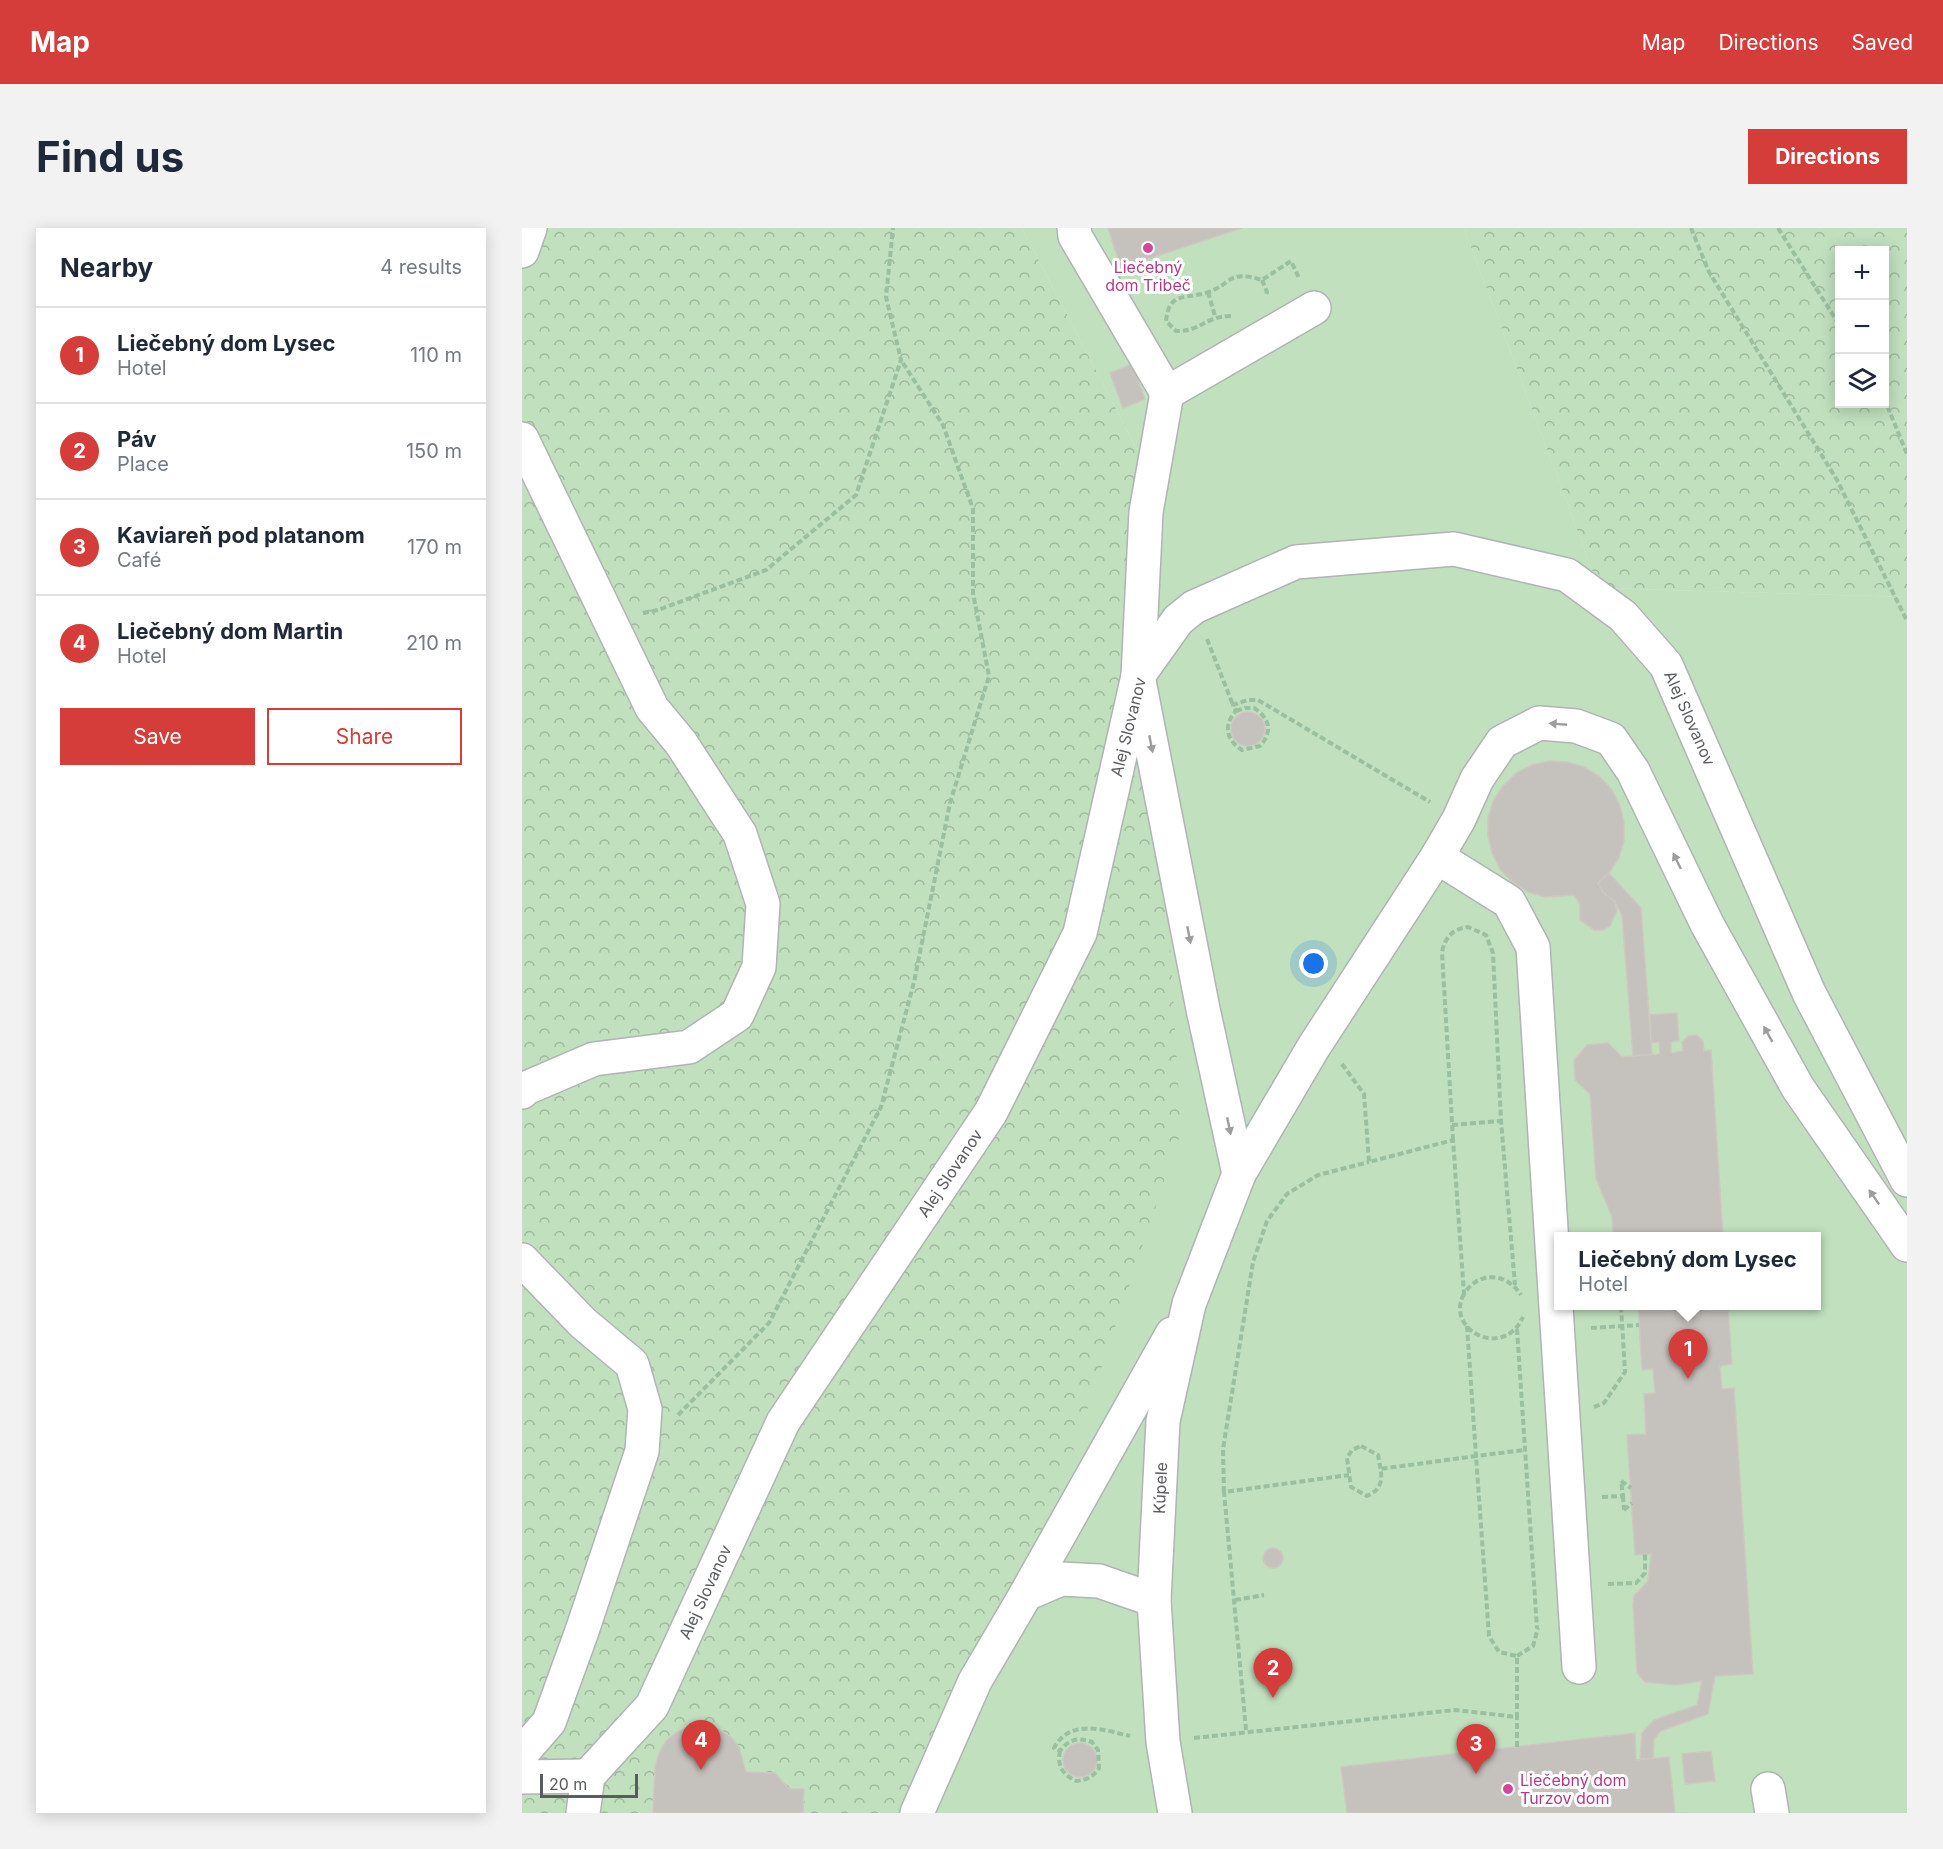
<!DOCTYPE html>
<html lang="en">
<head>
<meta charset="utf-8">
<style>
	:root { --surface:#fff; --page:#f2f2f3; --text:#1f2937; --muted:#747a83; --line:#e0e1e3; --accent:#d53d3b }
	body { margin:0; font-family:Inter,sans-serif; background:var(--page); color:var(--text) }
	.controls { position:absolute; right:18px; top:18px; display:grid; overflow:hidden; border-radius:0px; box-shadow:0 3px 15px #0003 }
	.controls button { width:54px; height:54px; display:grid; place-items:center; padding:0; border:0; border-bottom:2px solid var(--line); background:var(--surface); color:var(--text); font:30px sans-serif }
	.scale { position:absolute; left:18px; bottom:15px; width:98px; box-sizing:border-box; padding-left:6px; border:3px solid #595c5f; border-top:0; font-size:16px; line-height:21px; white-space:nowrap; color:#595c5f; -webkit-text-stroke:4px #fff; paint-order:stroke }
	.you { position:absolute; left:792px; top:736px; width:21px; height:21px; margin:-15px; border:4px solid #fff; border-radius:50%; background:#1a73e8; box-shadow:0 0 0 9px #1a73e833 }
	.badge { display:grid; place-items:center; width:39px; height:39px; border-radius:50%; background:var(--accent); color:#fff; font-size:20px; font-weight:700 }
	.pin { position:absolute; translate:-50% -50px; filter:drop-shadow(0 2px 3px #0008) }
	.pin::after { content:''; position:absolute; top:32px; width:21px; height:18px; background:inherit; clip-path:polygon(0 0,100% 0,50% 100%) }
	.popup { position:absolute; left:1032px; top:1004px; width:267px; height:78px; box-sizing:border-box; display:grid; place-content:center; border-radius:0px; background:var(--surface); filter:drop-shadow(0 2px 4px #0005); font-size:20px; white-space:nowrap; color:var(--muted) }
	.popup b { font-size:22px; color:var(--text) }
	.popup::after { content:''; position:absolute; left:50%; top:100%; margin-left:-12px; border:12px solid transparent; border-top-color:var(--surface) }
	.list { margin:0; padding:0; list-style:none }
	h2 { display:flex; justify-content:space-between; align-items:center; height:78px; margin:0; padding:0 24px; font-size:26px }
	h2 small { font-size:20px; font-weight:400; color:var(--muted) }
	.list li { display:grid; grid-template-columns:39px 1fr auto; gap:18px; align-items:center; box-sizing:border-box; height:96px; padding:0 24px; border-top:2px solid var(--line) }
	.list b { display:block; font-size:22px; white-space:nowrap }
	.list p { margin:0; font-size:20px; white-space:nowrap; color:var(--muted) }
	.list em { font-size:20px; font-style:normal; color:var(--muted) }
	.actions { display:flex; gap:12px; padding:18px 24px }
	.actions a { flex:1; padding:14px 0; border:2px solid var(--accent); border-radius:0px; text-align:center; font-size:21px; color:var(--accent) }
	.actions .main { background:var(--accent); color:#fff }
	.icon { flex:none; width:33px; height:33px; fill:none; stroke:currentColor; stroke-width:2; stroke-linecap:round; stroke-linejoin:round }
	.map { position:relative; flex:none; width:1385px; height:1585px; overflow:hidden; border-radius:0px }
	header { display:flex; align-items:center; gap:36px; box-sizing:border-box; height:84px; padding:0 30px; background:var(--accent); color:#fff }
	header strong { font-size:28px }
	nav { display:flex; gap:33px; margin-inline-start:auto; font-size:21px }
	.intro { display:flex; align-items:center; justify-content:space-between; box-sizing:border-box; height:144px; padding:0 36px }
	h1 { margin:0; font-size:42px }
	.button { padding:15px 27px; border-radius:0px; background:var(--accent); color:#fff; font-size:21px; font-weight:700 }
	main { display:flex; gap:36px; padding:0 36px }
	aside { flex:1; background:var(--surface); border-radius:0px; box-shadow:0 3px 15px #0003 }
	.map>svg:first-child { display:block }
	.green { fill:#c1e0be; fill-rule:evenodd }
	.forest { fill:url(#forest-crowns); fill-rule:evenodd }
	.building { fill:#c5c2bd; stroke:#cec8bf; stroke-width:1.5 }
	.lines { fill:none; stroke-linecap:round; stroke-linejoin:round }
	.minor-casing { stroke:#b1b3b6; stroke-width:36 }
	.path { stroke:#99c0a1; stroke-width:4; stroke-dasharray:6 3; stroke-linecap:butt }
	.minor { stroke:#fff; stroke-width:33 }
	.oneway { fill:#9b9d9f }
	.hotel-dot { fill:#d1479c; stroke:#fff; stroke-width:2 }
	.labels { text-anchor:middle; stroke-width:6; stroke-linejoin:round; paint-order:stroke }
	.hotel-label { font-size:16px; fill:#b23c85; stroke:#fff }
	.street-label { font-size:16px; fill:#595c5f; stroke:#fff }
</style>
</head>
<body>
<header>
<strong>Map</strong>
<nav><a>Map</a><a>Directions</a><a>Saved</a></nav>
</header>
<div class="intro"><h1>Find us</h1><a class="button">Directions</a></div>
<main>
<aside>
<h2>Nearby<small>4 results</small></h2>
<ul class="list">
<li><span class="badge">1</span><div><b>Liečebný dom Lysec</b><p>Hotel</p></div><em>110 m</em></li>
<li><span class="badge">2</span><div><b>Páv</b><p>Place</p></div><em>150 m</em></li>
<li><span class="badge">3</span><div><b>Kaviareň pod platanom</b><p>Café</p></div><em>170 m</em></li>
<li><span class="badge">4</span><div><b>Liečebný dom Martin</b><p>Hotel</p></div><em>210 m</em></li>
</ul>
<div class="actions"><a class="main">Save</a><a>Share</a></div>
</aside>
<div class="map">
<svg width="1385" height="1585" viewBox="0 0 1385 1585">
	<defs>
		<pattern id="forest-crowns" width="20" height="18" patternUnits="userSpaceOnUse" patternTransform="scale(1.5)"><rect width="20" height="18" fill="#c1e0be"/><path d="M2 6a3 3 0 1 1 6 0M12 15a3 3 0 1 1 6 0" fill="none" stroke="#a0b99e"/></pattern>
	</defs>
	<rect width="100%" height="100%" fill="#eae7e0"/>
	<path class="green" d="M 500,0 L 942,0 L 1077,360 L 1385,369 L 1385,1585 L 389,1585 L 620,231 ZM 1037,1008 L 1295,1008 L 1295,1078 L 1037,1078 Z"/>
	<g class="forest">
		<polygon points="0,0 500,0 620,231 659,904 538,1262 389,1585 0,1585"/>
		<path d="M 942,0 L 1385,0 L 1385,369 L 1077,360 ZM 1318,22 L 1362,22 L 1362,176 L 1318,176 Z"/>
	</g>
	<g class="building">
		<polygon points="586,0 720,0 599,40"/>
		<polygon points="610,136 623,171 601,180 588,145"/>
		<circle cx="726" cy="501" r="17"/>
		<polygon points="1027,533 1045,534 1062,539 1077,548 1090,562 1098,578 1102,595 1102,613 1097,630 1087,645 1076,655 1081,664 1093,674 1095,683 1088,698 1081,702 1072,702 1058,692 1058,676 1052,667 1023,669 1006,664 990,654 978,641 970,625 966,608 966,590 971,573 981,558 994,545 1010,537"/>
		<polygon points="1087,645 1119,680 1130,827 1111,828 1100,687 1093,674 1081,664 1076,655"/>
		<polygon points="1155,785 1157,813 1149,814 1149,825 1161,823 1160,814 1166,808 1175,807 1181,813 1182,823 1189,822 1201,1008 1091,1008 1090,989 1074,951 1068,866 1053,852 1052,832 1065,817 1086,815 1100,829 1138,826 1137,814 1129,815 1128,787"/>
		<polygon points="1116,1078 1206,1078 1210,1136 1198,1138 1200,1161 1212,1160 1231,1446 1193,1448 1186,1486 1139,1503 1132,1511 1131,1531 1118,1531 1120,1505 1132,1492 1175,1477 1180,1453 1154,1457 1123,1454 1115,1445 1111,1376 1112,1368 1126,1353 1129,1326 1113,1327 1105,1207 1124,1206 1122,1166 1133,1165 1131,1141 1120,1142"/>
		<circle cx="751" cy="1330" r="10"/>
		<polygon points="182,1498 196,1501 208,1508 217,1519 224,1544 253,1545 267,1561 282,1561 281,1585 131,1585 133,1539 137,1525 144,1513 155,1504 168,1499"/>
		<polygon points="1113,1505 1114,1532 1147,1529 1153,1585 1166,1585 825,1585 819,1539"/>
		<circle cx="558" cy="1532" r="17"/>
		<polygon points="1189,1523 1193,1553 1163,1556 1160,1526"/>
	</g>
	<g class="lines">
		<g class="minor-casing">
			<g id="minor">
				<polyline points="552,0 553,8 645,165"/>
				<polyline points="0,23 8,0"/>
				<polyline points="0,211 130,480 159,515 218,606 241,676 237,739 215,787 167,819 72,831 2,861 0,864"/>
				<polyline points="915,629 987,674 1011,719 1057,1439"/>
				<polyline points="717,946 681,781 616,448 624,284 645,165 792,80"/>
				<polyline points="0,1032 61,1095 110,1136 123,1181 120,1223 60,1403 27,1494 0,1525"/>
				<polyline points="504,1366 650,1106"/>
				<polyline points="0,1549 66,1548"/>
				<polyline points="1246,1561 1250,1585"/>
				<polyline points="61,1585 66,1548 130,1478 261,1194 469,884 558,705 616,448 656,392 672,379 774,334 932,321 1045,347 1101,388 1144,437 1287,765 1385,952"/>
				<polyline points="395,1585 453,1453 504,1366 539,1351 577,1353 632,1372"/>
				<polyline points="653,1585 641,1514 632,1372 641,1193 667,1076 717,946 791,820 915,629 937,591 955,551 980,514 1017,495 1054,498 1089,511 1111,543 1185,696 1276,860 1385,1017"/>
			</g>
		</g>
		<g class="path">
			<polyline points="1169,0 1187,44 1315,252 1385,393"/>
			<polyline points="1256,0 1318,98"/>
			<polyline points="740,52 745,64 743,68"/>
			<polyline points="686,64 693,88"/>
			<path d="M 709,88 C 684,88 678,104 654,103 L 644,93 C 647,64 662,71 684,65 C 711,56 705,41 740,52 L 769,33 L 777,50"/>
			<polyline points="1362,170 1385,226"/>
			<polyline points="121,385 136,382 244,342 334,267 379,132 364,69 371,0"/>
			<polyline points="685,411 711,477"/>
			<path d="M 714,483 L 723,480 L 732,480 C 748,490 751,504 738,518 L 720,522 C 704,512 701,497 714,483 L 711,477 L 725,472 L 736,472 L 908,574"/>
			<path d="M 820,836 L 842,866 L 847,934 L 931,912 L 942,1066 C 957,1042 985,1045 999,1067"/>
			<polyline points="930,897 979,893"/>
			<path d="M 931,912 L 920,724 C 923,709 931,701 946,699 L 964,707 L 971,725 L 979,893 L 993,1057"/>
			<path d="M 942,1066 C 922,1101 981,1133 1001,1089"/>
			<polyline points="945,1098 954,1228 1002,1222"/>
			<polyline points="1069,1100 1117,1097"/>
			<polyline points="995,1101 1015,1400"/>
			<polyline points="1072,1179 1082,1175 1103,1144 1099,1078"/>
			<polyline points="156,1187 247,1095 359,879 392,754 428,575 467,448 451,365 451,281 421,197 379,132"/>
			<path d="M 839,1218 L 856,1227 C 859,1245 865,1259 845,1268 L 829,1259 L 825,1230 L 830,1222 Z"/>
			<polyline points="1099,1253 1109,1260"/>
			<polyline points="702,1264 701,1221 731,1034 745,993 765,966 796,947 847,934"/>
			<polyline points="1101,1268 1102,1282"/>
			<polyline points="1080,1269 1101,1268 1099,1253"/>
			<polyline points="1102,1282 1110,1275"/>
			<polyline points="1086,1356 1114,1355 1123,1345 1123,1326"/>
			<polyline points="713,1372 742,1367"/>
			<polyline points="995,1428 1011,1418 1016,1400"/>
			<polyline points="724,1502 702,1264 827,1247"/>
			<polyline points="672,1510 933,1482 995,1489 995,1428 977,1424 967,1408 954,1228 858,1241"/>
			<polyline points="995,1519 995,1489"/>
			<path d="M 538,1523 C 535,1538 540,1546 554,1553 C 565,1552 571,1549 577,1540 L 576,1522 L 570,1514 C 556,1509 547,1511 538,1523 L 532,1520 C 548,1490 582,1502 608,1508"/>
		</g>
		<use href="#minor" class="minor"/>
	</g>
	<defs><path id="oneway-solid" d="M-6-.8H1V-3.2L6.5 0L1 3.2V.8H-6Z" transform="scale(1.5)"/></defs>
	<g class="oneway">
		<use href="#oneway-solid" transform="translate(1036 496) rotate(-175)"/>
		<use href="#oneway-solid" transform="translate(629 516) rotate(79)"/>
		<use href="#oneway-solid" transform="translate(1155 633) rotate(-116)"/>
		<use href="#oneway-solid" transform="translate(667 707) rotate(79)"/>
		<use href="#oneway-solid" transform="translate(1246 806) rotate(-119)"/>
		<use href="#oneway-solid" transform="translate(707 898) rotate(78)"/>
		<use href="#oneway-solid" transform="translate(1352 969) rotate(-125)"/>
	</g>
	<g class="hotel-dot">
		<circle cx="626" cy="20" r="6"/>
		<circle cx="986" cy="1561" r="6"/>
	</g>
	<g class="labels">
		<g class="hotel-label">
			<text x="626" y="45">Liečebný<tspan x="626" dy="18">dom Tribeč</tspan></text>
			<text x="998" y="1558" text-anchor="start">Liečebný dom<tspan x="998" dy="18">Turzov dom</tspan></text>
		</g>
		<g class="street-label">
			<text transform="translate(1168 490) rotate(66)" y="6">Alej Slovanov</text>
			<text transform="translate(606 499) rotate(-76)" y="6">Alej Slovanov</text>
			<text transform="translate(428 945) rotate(-56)" y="6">Alej Slovanov</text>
			<text transform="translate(638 1260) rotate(-87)" y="6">Kúpele</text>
			<text transform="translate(183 1364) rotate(-65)" y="6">Alej Slovanov</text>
		</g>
	</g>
</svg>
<div class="controls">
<button>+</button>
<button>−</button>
<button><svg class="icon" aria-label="layers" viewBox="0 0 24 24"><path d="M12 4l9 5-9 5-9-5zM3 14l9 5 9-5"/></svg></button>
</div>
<div class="scale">20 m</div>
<div class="you"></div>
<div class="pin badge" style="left:1166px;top:1151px">1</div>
<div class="popup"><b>Liečebný dom Lysec</b>Hotel</div>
<div class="pin badge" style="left:751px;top:1470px">2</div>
<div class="pin badge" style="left:954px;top:1546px">3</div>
<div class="pin badge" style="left:179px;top:1542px">4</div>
</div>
</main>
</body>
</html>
